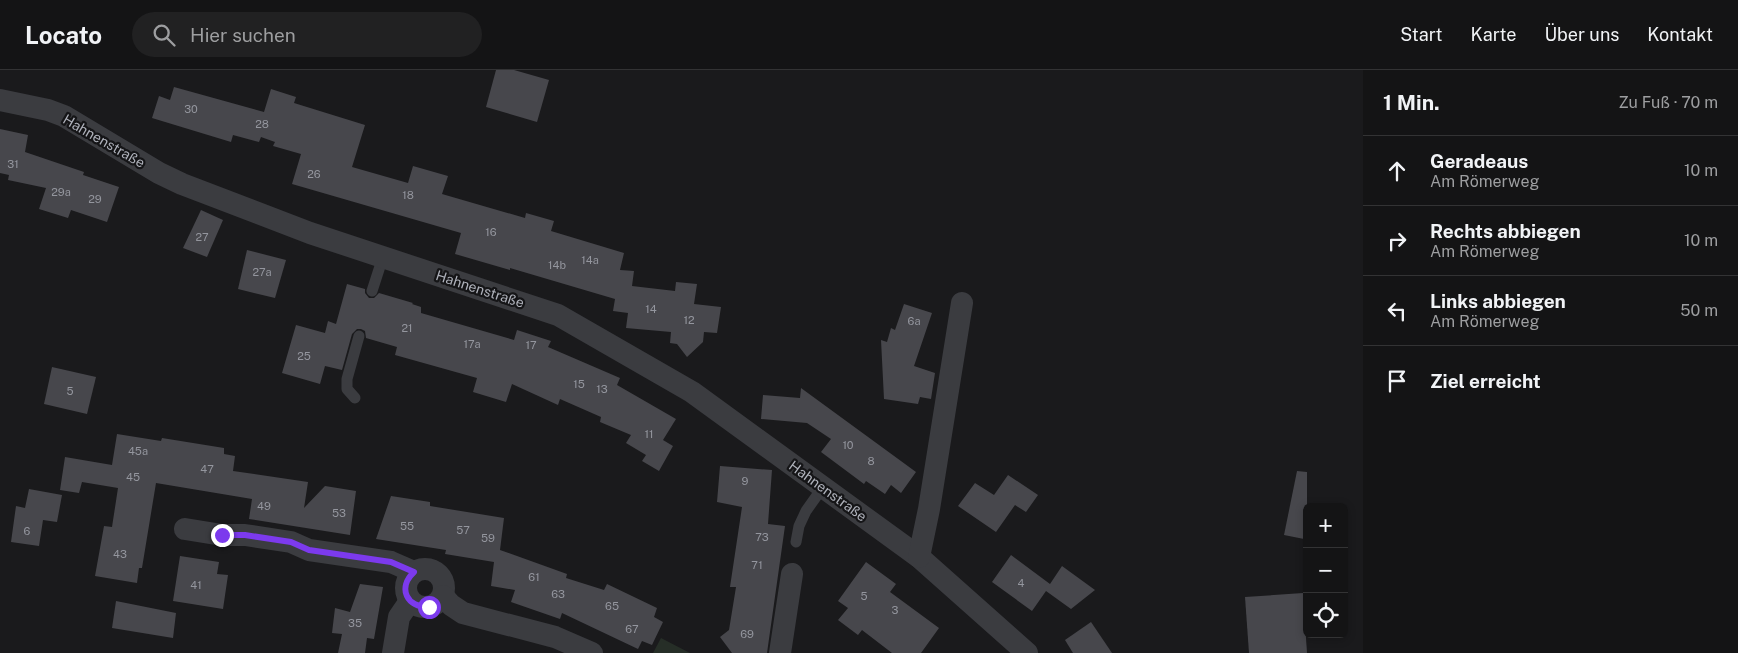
<!DOCTYPE html>
<html lang="de">
<head>
<meta charset="utf-8">
<style>
	:root { --surface:#141415; --page:#212122; --text:#f1f3f6; --muted:#9d9ea0; --line:#333334 }
	body { margin:0; font-family:"Public Sans",sans-serif; background:var(--page); color:var(--text) }
	.controls { position:absolute; right:15px; bottom:15px; display:grid; overflow:hidden; border-radius:8px; box-shadow:0 2px 8px #0003 }
	.controls button { width:45px; height:45px; display:grid; place-items:center; padding:0; border:0; border-bottom:1px solid var(--line); background:var(--surface); color:var(--text); font:25px sans-serif }
	.stop { position:absolute; width:15px; height:15px; margin:-11px; border:4px solid #7c3aed; border-radius:50%; background:#fff }
	.stop.end { background:#7c3aed; border-color:#fff; box-shadow:0 1px 5px #0008 }
	.list { margin:0; padding:0; list-style:none }
	h2 { display:flex; justify-content:space-between; align-items:center; height:65px; margin:0; padding:0 20px; font-size:21px }
	h2 small { font-size:16px; font-weight:400; color:var(--muted) }
	.list li { display:grid; grid-template-columns:32px 1fr auto; gap:15px; align-items:center; box-sizing:border-box; height:70px; padding:0 20px; border-top:1px solid var(--line) }
	.list b { display:block; font-size:19px; white-space:nowrap }
	.list p { margin:0; font-size:16px; white-space:nowrap; color:var(--muted) }
	.list em { font-size:16px; font-style:normal; color:var(--muted) }
	.icon { flex:none; width:28px; height:28px; fill:none; stroke:currentColor; stroke-width:2; stroke-linecap:round; stroke-linejoin:round }
	.map { position:relative; flex:none; width:1363px; height:583px; overflow:hidden }
	header { display:flex; align-items:center; gap:30px; box-sizing:border-box; height:70px; padding:0 25px; background:var(--surface); border-bottom:1px solid var(--line) }
	header strong { font-size:24px }
	nav { display:flex; gap:28px; margin-inline-start:auto; font-size:18px }
	.search { width:350px; height:45px; background:var(--page); display:flex; align-items:center; gap:12px; box-sizing:border-box; padding:0 18px; border-radius:28px; color:var(--muted); font-size:19px }
	main { display:flex }
	aside { flex:1; background:var(--surface) }
	.map>svg:first-child { display:block }
	.green { fill:#262e27 }
	.building { fill:#47474c }
	.lines { fill:none; stroke-linecap:round; stroke-linejoin:round }
	.service { stroke:#3b3c40; stroke-width:11 }
	.minor { stroke:#3b3c40; stroke-width:22 }
	.route { stroke:#7c3aed; stroke-width:6 }
	.labels { text-anchor:middle; stroke-width:4.5; stroke-linejoin:round; paint-order:stroke }
	.number-label { font-size:11px; fill:#94969e }
	.street-label { font-size:14px; fill:#aeb1ba; stroke:#151517 }
</style>
</head>
<body>
<header>
<strong>Locato</strong>
<div class="search"><svg class="icon" aria-label="search" viewBox="0 0 24 24"><circle cx="10" cy="10" r="6"/><path d="M15 15l6 6"/></svg>Hier suchen</div>
<nav><a>Start</a><a>Karte</a><a>Über uns</a><a>Kontakt</a></nav>
</header>
<main>
<div class="map">
<svg width="1363" height="583" viewBox="0 0 1363 583">
	<rect width="100%" height="100%" fill="#1a1a1c"/>
	<polygon class="green" points="661,568 690,583 653,583"/>
	<g class="building">
		<polygon points="496,0 514,0 549,10 537,52 486,37"/>
		<polygon points="174,17 264,42 271,19 296,27 294,33 365,55 352,97 408,113 413,96 448,106 442,124 525,148 526,143 554,151 551,161 624,183 620,200 634,201 632,216 675,221 676,212 697,214 694,234 721,237 717,263 704,262 703,272 687,287 677,274 670,273 671,262 626,258 628,243 613,241 615,229 510,198 510,200 455,184 461,163 292,114 301,84 273,76 275,72 261,67 259,72 233,65 231,72 152,48 159,26 170,30"/>
		<polygon points="0,59 28,65 25,82 84,102 83,105 119,117 107,152 71,140 68,148 39,139 46,118 8,110 9,105 0,103"/>
		<polygon points="201,140 223,150 207,187 183,178"/>
		<polygon points="247,180 286,190 275,228 238,219"/>
		<polygon points="347,214 365,219 365,223 369,228 374,228 379,223 413,233 412,234 421,237 421,243 514,270 517,260 551,271 548,277 620,308 617,315 676,349 663,370 673,376 659,401 642,391 646,385 626,373 631,365 600,352 601,347 560,329 558,335 512,314 506,332 473,322 477,308 395,285 397,277 366,268 365,261 361,259 357,259 352,264 342,300 325,296 320,314 282,303 296,255 325,263 328,251 336,254"/>
		<polygon points="904,234 932,243 914,296 935,303 931,329 920,327 918,334 884,329 881,270 887,272 891,258 895,260"/>
		<polygon points="52,297 96,307 87,344 44,334"/>
		<polygon points="801,318 916,402 901,423 891,415 885,424 866,411 864,414 821,382 831,369 807,353 761,349 763,325 800,328"/>
		<polygon points="117,364 161,371 162,368 224,378 224,384 235,386 233,401 308,412 304,438 325,416 356,421 350,465 249,449 252,429 156,413 142,498 139,498 137,513 95,506 104,456 112,457 118,418 82,412 79,423 60,420 65,387 112,395"/>
		<polygon points="720,396 772,400 768,454 785,456 767,583 732,583 720,567 729,560 736,517 730,517 742,437 717,432"/>
		<polygon points="1297,401 1307,402 1307,457 1304,469 1284,465"/>
		<polygon points="1008,405 1038,425 1026,442 1015,435 996,462 958,436 975,413 994,425"/>
		<polygon points="29,419 62,425 57,452 43,450 39,476 11,472 16,436 25,438"/>
		<polygon points="391,426 430,432 430,436 504,448 500,480 567,504 566,508 604,520 607,514 657,538 654,547 663,552 652,575 642,571 638,579 562,543 560,549 511,532 515,520 491,516 494,492 445,484 446,480 376,469"/>
		<polygon points="1011,485 1050,514 1062,496 1095,520 1071,539 1046,521 1032,541 992,512"/>
		<polygon points="180,486 219,492 217,504 228,505 223,539 173,531"/>
		<polygon points="866,492 896,514 890,522 939,558 921,583 892,583 862,560 858,565 838,550 848,538 838,531"/>
		<polygon points="360,514 383,517 374,569 367,568 365,583 338,583 342,564 332,563 335,538 350,542"/>
		<polygon points="1303,523 1307,583 1249,583 1245,527"/>
		<polygon points="116,531 176,543 173,568 112,558"/>
		<polygon points="1091,552 1112,583 1073,583 1065,570"/>
	</g>
	<g class="lines">
		<g class="service">
			<polyline points="372,221 383,187"/>
			<polyline points="355,328 347,319 347,309 359,266"/>
			<polyline points="796,472 799,456 806,441 823,417"/>
		</g>
		<g class="minor">
			<polyline points="0,30 48,40 64,46 159,103 182,114 310,163 558,245 692,322 919,487 1027,583"/>
			<polyline points="185,459 222,465 245,465 291,472 309,480 391,492 414,502"/>
			<polyline points="919,487 929,439 962,233"/>
			<circle cx="425" cy="518" r="19"/>
			<polyline points="443,526 451,535 463,543 555,567 592,583"/>
			<polyline points="393,583 399,547 410,531"/>
			<polyline points="780,583 792,504"/>
		</g>
	</g>
	<g class="lines">
		<path class="route" d="M 222,465 L 245,465 L 291,472 L 309,480 L 391,492 L 414,502 C 397,518 407,538 429,537"/>
	</g>
	<g class="labels">
		<g class="number-label">
			<text x="191" y="43">30</text>
			<text x="262" y="58">28</text>
			<text x="13" y="98">31</text>
			<text x="314" y="108">26</text>
			<text x="61" y="126">29a</text>
			<text x="408" y="129">18</text>
			<text x="95" y="133">29</text>
			<text x="491" y="166">16</text>
			<text x="202" y="171">27</text>
			<text x="590" y="194">14a</text>
			<text x="557" y="199">14b</text>
			<text x="262" y="206">27a</text>
			<text x="651" y="243">14</text>
			<text x="689" y="254">12</text>
			<text x="914" y="255">6a</text>
			<text x="407" y="262">21</text>
			<text x="472" y="278">17a</text>
			<text x="531" y="279">17</text>
			<text x="304" y="290">25</text>
			<text x="579" y="318">15</text>
			<text x="602" y="323">13</text>
			<text x="70" y="325">5</text>
			<text x="649" y="368">11</text>
			<text x="848" y="379">10</text>
			<text x="138" y="385">45a</text>
			<text x="871" y="395">8</text>
			<text x="207" y="403">47</text>
			<text x="133" y="411">45</text>
			<text x="745" y="415">9</text>
			<text x="264" y="440">49</text>
			<text x="339" y="447">53</text>
			<text x="407" y="460">55</text>
			<text x="463" y="464">57</text>
			<text x="27" y="465">6</text>
			<text x="762" y="471">73</text>
			<text x="488" y="472">59</text>
			<text x="120" y="488">43</text>
			<text x="757" y="499">71</text>
			<text x="534" y="511">61</text>
			<text x="1021" y="517">4</text>
			<text x="196" y="519">41</text>
			<text x="558" y="528">63</text>
			<text x="864" y="530">5</text>
			<text x="612" y="540">65</text>
			<text x="895" y="544">3</text>
			<text x="355" y="557">35</text>
			<text x="632" y="563">67</text>
			<text x="747" y="568">69</text>
		</g>
		<g class="street-label">
			<text transform="translate(104 71) rotate(30)" y="5">Hahnenstraße</text>
			<text transform="translate(480 219) rotate(18)" y="5">Hahnenstraße</text>
			<text transform="translate(828 421) rotate(36)" y="5">Hahnenstraße</text>
		</g>
	</g>
</svg>
<div class="controls">
<button>+</button>
<button>−</button>
<button><svg class="icon" aria-label="locate" viewBox="0 0 24 24"><circle cx="12" cy="12" r="6"/><path d="M12 2v4M12 18v4M2 12h4M18 12h4"/></svg></button>
</div>
<div class="stop" style="left:429px;top:537px"></div>
<div class="stop end" style="left:222px;top:465px"></div>
</div>
<aside>
<h2>1 Min.<small>Zu Fuß · 70 m</small></h2>
<ul class="list">
<li><svg class="icon" aria-label="ahead" viewBox="0 0 24 24"><path d="M12 20V5M6 11l6-6 6 6"/></svg><div><b>Geradeaus</b><p>Am Römerweg</p></div><em>10 m</em></li>
<li><svg class="icon" aria-label="right" viewBox="0 0 24 24"><path d="M7 20v-9h11M14 6l5 5-5 5"/></svg><div><b>Rechts abbiegen</b><p>Am Römerweg</p></div><em>10 m</em></li>
<li><svg class="icon" aria-label="left" viewBox="0 0 24 24"><path d="M17 20v-9H6M10 6l-5 5 5 5"/></svg><div><b>Links abbiegen</b><p>Am Römerweg</p></div><em>50 m</em></li>
<li><svg class="icon" aria-label="arrive" viewBox="0 0 24 24"><path d="M6 21V4h12l-3 4 3 4H6"/></svg><div><b>Ziel erreicht</b></div></li>
</ul>
</aside>
</main>
</body>
</html>
